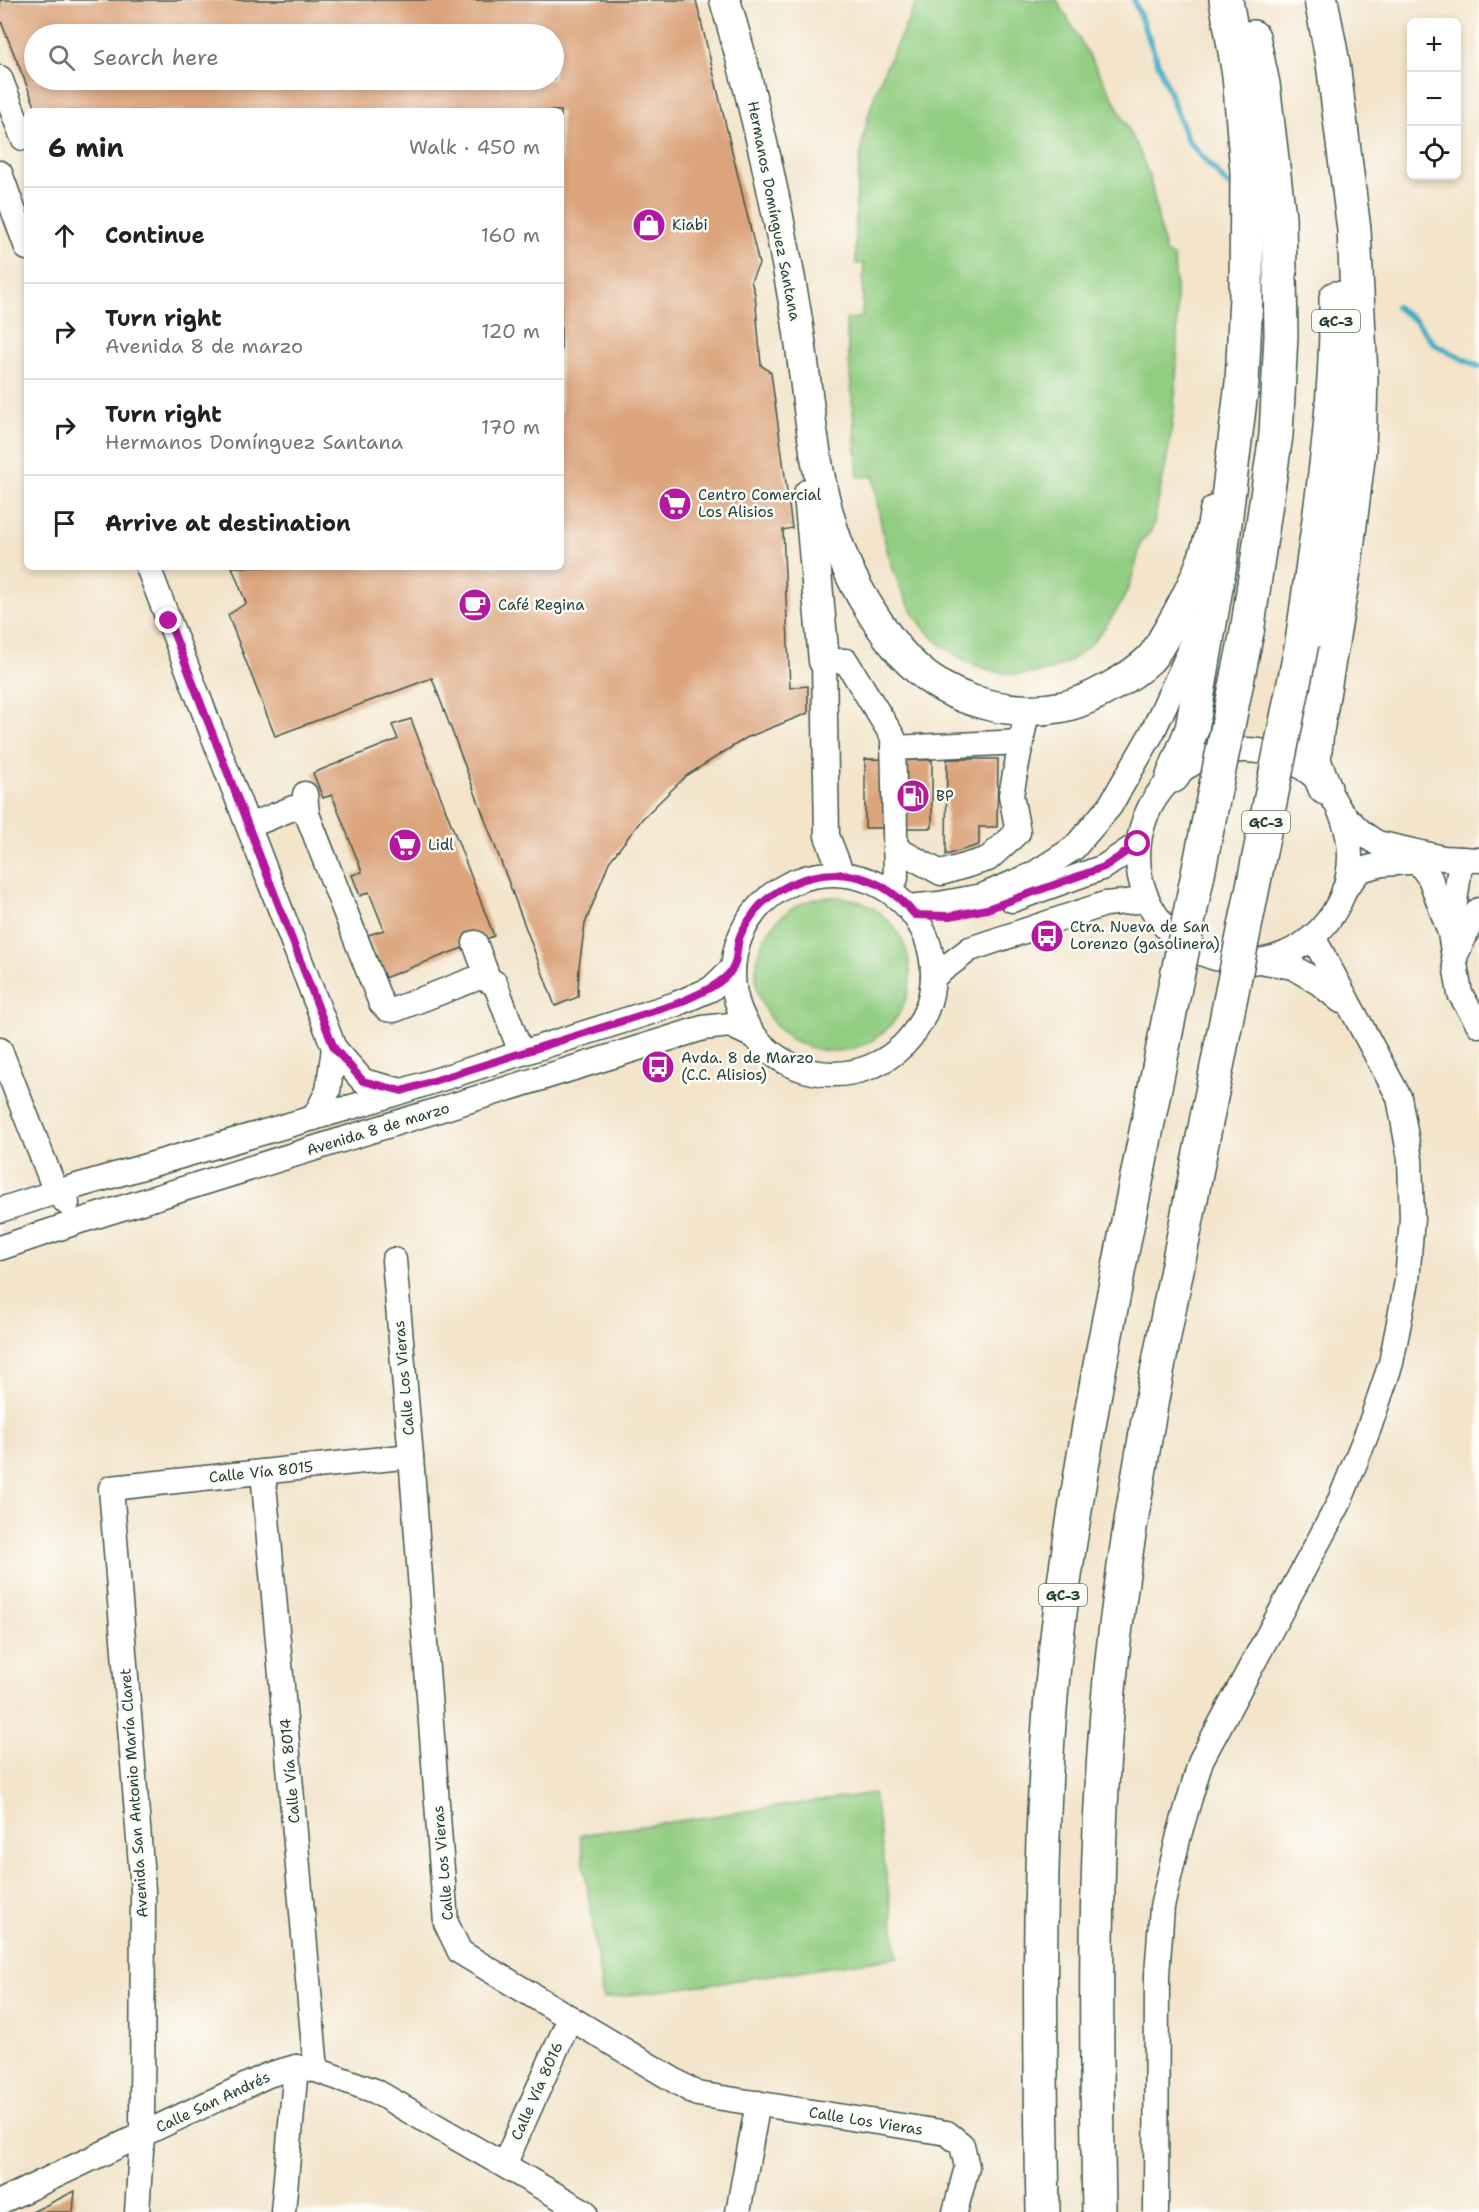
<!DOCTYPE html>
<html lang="en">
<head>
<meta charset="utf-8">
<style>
	:root { --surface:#fff; --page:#f6f6f6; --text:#202124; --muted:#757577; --line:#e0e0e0 }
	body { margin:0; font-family:"Shantell Sans",sans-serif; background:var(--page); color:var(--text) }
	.controls { position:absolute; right:18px; top:18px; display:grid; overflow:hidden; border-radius:9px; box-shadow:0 3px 9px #0003 }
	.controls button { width:54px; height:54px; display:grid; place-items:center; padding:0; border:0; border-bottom:2px solid var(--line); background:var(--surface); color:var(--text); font:30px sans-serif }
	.stop { position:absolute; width:18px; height:18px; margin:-14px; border:4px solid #b5179e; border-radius:50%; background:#fff }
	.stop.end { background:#b5179e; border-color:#fff; box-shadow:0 2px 6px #0008 }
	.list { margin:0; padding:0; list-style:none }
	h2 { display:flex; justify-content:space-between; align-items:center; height:78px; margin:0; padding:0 24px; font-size:26px }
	h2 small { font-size:20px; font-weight:400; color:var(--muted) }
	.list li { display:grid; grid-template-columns:39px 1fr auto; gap:18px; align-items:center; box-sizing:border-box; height:96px; padding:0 24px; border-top:2px solid var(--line) }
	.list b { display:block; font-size:22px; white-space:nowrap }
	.list p { margin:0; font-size:20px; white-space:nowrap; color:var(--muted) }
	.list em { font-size:20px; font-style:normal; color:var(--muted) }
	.icon { flex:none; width:33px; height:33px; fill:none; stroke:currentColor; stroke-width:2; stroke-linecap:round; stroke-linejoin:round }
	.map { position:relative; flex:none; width:1479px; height:2212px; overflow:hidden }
	.search { position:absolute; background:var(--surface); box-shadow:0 3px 9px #0003; left:24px; top:24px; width:540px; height:66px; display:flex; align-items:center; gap:15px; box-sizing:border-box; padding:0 21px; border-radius:33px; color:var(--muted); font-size:22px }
	.panel { position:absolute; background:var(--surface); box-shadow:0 3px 9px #0003; left:24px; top:108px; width:540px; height:462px; border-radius:9px }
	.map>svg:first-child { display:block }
	.green { fill:#92cd82; stroke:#58855b; stroke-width:1.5 }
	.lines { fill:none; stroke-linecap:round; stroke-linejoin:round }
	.stream { stroke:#45adc4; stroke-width:6 }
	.building { fill:#dba47d; fill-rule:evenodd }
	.minor-casing { stroke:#3f564a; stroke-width:27 }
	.major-casing { stroke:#3f564a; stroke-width:33 }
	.highway-casing { stroke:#3f564a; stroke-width:36 }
	.minor { stroke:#fff; stroke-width:24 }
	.major { stroke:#fff; stroke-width:30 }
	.highway { stroke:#fff; stroke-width:33 }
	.highway-bridge-casing { stroke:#3f564a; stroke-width:36; stroke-linecap:butt }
	.highway-bridge { stroke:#fff; stroke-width:33 }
	.route { stroke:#b5179e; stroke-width:8 }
	.labels { text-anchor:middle; stroke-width:5; stroke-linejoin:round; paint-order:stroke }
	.shield { fill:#fdfcf7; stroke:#62766e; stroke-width:1.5 }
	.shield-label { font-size:14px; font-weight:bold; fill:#1f3d34 }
	.street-label { font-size:15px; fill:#1f3d34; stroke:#fdfcf7 }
	.poi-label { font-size:15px; fill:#1f3d34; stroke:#fdfcf7; text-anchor:start }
</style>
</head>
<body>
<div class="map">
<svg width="1479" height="2212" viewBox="0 0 1479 2212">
	<rect width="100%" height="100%" fill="#fdfcf7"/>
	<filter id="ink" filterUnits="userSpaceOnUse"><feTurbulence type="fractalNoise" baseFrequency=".0167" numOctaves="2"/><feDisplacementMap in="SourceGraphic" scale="12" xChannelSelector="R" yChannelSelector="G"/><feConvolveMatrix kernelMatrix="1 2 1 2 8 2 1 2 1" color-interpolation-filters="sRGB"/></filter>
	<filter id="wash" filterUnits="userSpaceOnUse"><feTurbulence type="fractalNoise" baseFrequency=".008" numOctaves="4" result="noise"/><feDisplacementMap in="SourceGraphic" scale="24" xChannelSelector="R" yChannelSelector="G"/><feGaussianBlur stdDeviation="1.35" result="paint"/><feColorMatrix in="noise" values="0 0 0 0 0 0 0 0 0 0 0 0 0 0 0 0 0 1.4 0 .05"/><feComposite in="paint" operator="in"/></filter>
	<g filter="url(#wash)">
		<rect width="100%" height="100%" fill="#f3e4ca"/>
		<g class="green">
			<path d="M 917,0 L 1057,0 L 1110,92 L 1138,148 L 1150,178 L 1165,252 L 1174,257 C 1180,336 1179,414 1160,491 C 1157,504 1156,519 1151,531 C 1149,535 1144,537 1142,541 C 1139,547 1138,556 1136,563 C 1133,576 1128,590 1122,601 C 1110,622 1093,646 1072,659 C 1019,694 945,664 914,614 C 888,572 880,524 873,476 L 858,477 L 846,320 L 862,317 L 864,263 L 856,264 C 854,204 857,139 879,83 C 890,55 906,28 917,0 Z"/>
			<circle cx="833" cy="974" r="77"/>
			<polygon points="874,1793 898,1957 603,1999 580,1835"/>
		</g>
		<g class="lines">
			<g class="stream">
				<polyline points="1134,0 1188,141 1228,185"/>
				<polyline points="1396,307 1416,321 1434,344 1479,367"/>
			</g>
		</g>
		<g id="blocks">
			<g class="building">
				<path d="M 0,0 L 696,0 L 759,264 L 751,281 L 755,294 L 761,365 L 771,373 L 792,528 L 783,530 L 790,688 L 808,686 L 808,713 L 746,738 L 686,776 L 643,818 L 609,862 L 585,924 L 579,967 L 578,997 L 555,1006 L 432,678 L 275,736 L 228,615 L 246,603 L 232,567 L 561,567 L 561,111 L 37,111 L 0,19 ZM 34,34 L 554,34 L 554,80 L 34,80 Z"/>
				<polygon points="411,719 494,936 384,978 368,935 384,930 369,892 360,896 352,875 362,872 332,795 323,798 313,773 398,739 392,725"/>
				<polygon points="865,759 932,760 932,828 865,828"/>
				<polygon points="947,759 998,759 997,827 979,827 979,845 946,855"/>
				<polygon points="75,2191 73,2212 32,2212"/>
			</g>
		</g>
	</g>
	<g filter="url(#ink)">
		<use href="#blocks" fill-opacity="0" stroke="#3f564a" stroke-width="1.5"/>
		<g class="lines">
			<g class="minor-casing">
				<g id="minor">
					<polyline points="0,78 23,138"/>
					<polyline points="0,173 27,248"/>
					<polyline points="148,567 334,1048 363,1081 402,1091"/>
					<polyline points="893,748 1022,742"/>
					<circle cx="1244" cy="856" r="106"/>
					<polyline points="305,794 307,814 381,1003 387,1009 394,1010 480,977 495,983 521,1053"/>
					<polyline points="1341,812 1362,833 1377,843 1443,858 1479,860"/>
					<polyline points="249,826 293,808 299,808 307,814"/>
					<polyline points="895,848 941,873 988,859 1018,832 1011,795 1027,711"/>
					<polyline points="1418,862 1430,878 1450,933 1460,994 1479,1025"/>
					<polyline points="842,874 827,836 824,661 846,661 893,737 896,878 890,891"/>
					<circle cx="833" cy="974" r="100"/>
					<polyline points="1344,890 1360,870 1383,864 1421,861"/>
					<polyline points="1012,900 1104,867 1138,844"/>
					<polyline points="908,907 939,904 982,896 1032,875 1074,848 1110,806 1152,733 1189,653 1196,625"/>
					<polyline points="1451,930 1461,859"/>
					<polyline points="475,943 489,981"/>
					<polyline points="1455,957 1473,917 1479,910"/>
					<polyline points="1265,962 1293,967 1319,983 1341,1001"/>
					<polyline points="933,977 970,949 1105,904 1147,900"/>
					<polyline points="0,1050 56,1192 67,1203"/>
					<polyline points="314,1118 328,1091 334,1048"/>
					<polyline points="0,1210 56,1192 365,1103 676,1004 711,989 733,968"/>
					<polyline points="0,1248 83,1220 703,1028 730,1025 755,1037"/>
					<polyline points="394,1260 411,1456 446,1923 460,1952 697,2094 947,2133 962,2145 967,2167 955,2212"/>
					<polyline points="263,1472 316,2070"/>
					<polyline points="504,2165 570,2018"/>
					<polyline points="0,2202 268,2075 296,2067 316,2070 375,2091 585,2212"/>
					<polyline points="137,2212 142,2135 143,1890 111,1488 411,1456"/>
					<polyline points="283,2212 296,2067"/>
					<polyline points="738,2212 758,2103"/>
					<polyline points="1156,2212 1157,1975 1162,1907 1179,1835 1201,1760 1338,1505 1369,1428 1391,1363 1407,1281 1412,1218 1410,1159 1399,1097 1313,937"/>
				</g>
			</g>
			<g class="major-casing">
				<g id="major">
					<path d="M 725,0 C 755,103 778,208 796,314 C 812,410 812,512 863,598 C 880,627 900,657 927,677 C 963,704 1016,716 1061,707 C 1088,702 1130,678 1150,659 C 1157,652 1162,640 1168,631 C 1190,593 1209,554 1215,511"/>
					<polyline points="809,494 824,661"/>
				</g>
			</g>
			<g class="highway-casing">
				<g id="highway">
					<polyline points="1321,0 1333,63 1354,230 1361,377 1359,451 1345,565 1317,731 1314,761 1325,788"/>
					<polyline points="1247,632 1276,435 1281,335 1279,217 1263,84 1253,37"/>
					<path d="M 1302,643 C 1317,528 1338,414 1336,298"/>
					<polyline points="1173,776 1192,729 1220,564 1242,383 1246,296 1247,172 1239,75 1226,0"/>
					<path d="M 1043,2212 C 1040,2040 1037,1868 1051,1697 C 1059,1602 1075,1508 1091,1414 C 1117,1271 1147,1130 1175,987"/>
					<path d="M 1099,2212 C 1096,2038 1093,1864 1109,1690 C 1118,1592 1135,1495 1152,1399 C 1177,1266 1204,1133 1230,1001"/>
				</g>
			</g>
			<use href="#minor" class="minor"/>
			<use href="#major" class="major"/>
			<use href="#highway" class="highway"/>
			<g class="highway-bridge-casing">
				<g id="highway-bridge">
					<polyline points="1175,987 1247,632"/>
					<polyline points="1230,1001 1302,643"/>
				</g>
			</g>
			<use href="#highway-bridge" class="highway-bridge"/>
		</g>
	</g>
	<g class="lines" filter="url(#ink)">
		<path class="route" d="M 169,621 L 334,1048 L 363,1081 L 402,1091 L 676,1004 C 694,996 723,985 733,968 C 738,959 736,946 740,936 C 743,929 749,920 754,913 C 762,901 777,891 789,885 C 837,863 882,875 915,915 L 950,916 L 987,909 L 1104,867 L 1138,844"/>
	</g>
	<defs>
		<g id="shop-disc" transform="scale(1.725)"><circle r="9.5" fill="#b5179e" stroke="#fdfcf7"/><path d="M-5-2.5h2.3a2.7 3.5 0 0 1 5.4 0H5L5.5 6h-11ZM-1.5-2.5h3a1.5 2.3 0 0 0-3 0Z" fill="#fff"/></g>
		<g id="supermarket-disc" transform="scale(1.725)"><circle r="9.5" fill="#b5179e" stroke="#fdfcf7"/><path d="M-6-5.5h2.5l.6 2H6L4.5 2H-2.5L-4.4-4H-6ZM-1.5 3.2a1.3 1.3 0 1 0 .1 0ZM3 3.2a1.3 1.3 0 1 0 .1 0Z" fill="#fff"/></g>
		<g id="cafe-disc" transform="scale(1.725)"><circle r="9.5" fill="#b5179e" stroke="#fdfcf7"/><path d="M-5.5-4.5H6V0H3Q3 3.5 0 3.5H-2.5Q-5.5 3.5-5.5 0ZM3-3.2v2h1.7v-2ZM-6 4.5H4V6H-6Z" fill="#fff"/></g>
		<g id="fuel-disc" transform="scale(1.725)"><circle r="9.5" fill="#b5179e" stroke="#fdfcf7"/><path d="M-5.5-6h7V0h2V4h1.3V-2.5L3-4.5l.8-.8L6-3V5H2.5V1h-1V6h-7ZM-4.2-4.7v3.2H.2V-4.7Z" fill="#fff"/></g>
		<g id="bus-disc" transform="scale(1.725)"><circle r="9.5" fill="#b5179e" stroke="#fdfcf7"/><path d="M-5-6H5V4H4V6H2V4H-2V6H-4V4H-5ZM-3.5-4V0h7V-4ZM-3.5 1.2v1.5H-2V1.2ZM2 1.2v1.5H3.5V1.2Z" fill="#fff"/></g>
	</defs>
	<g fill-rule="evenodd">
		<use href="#shop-disc" x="649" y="225"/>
		<use href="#supermarket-disc" x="675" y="504"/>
		<use href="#cafe-disc" x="475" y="605"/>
		<use href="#fuel-disc" x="913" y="796"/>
		<use href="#supermarket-disc" x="405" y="845"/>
		<use href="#bus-disc" x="1047" y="936"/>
		<use href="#bus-disc" x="658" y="1067"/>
	</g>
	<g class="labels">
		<g class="shield">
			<rect x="1312" y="310" width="48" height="22" rx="4.5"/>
			<rect x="1242" y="811" width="48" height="22" rx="4.5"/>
			<rect x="1039" y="1584" width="48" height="22" rx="4.5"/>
		</g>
		<g class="shield-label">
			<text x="1336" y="326">GC-3</text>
			<text x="1266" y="827">GC-3</text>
			<text x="1063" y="1600">GC-3</text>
		</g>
		<g class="street-label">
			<text transform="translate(774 211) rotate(79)" y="5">Hermanos Domínguez Santana</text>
			<text transform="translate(378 1129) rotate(-17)" y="5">Avenida 8 de marzo</text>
			<text transform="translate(404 1378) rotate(-95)" y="5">Calle Los Vieras</text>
			<text transform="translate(261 1472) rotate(-6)" y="5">Calle Vía 8015</text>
			<text transform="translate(290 1771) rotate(-95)" y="5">Calle Vía 8014</text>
			<text transform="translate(134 1793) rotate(-94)" y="5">Avenida San Antonio María Claret</text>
			<text transform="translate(443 1863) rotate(-95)" y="5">Calle Los Vieras</text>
			<text transform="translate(537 2091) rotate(-66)" y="5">Calle Vía 8016</text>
			<text transform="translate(213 2102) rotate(-25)" y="5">Calle San Andrés</text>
			<text transform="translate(866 2121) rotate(9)" y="5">Calle Los Vieras</text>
		</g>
		<g class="poi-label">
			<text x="672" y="230">Kiabi</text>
			<text x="698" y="500">Centro Comercial<tspan x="698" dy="17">Los Alisios</tspan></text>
			<text x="498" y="610">Café Regina</text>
			<text x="936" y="801">BP</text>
			<text x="428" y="850">Lidl</text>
			<text x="1070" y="932">Ctra. Nueva de San<tspan x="1070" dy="17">Lorenzo (gasolinera)</tspan></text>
			<text x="681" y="1063">Avda. 8 de Marzo<tspan x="681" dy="17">(C.C. Alisios)</tspan></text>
		</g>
	</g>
</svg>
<div class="controls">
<button>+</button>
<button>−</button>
<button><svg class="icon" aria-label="locate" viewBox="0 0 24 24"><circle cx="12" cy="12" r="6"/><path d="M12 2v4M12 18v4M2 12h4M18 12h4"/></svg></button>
</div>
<div class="stop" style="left:1138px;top:844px"></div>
<div class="stop end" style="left:169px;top:621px"></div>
<div class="search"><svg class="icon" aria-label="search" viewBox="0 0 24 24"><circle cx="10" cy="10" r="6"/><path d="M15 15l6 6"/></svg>Search here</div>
<section class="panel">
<h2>6 min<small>Walk · 450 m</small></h2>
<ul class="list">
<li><svg class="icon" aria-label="ahead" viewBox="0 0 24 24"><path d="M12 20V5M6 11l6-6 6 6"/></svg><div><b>Continue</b></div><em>160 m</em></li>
<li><svg class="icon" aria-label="right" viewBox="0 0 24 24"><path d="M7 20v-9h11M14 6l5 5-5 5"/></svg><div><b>Turn right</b><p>Avenida 8 de marzo</p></div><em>120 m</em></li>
<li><svg class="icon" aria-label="right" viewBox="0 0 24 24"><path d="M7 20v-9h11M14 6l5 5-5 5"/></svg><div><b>Turn right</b><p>Hermanos Domínguez Santana</p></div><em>170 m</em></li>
<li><svg class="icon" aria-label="arrive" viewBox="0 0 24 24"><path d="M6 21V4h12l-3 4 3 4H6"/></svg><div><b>Arrive at destination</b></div></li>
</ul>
</section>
</div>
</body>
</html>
